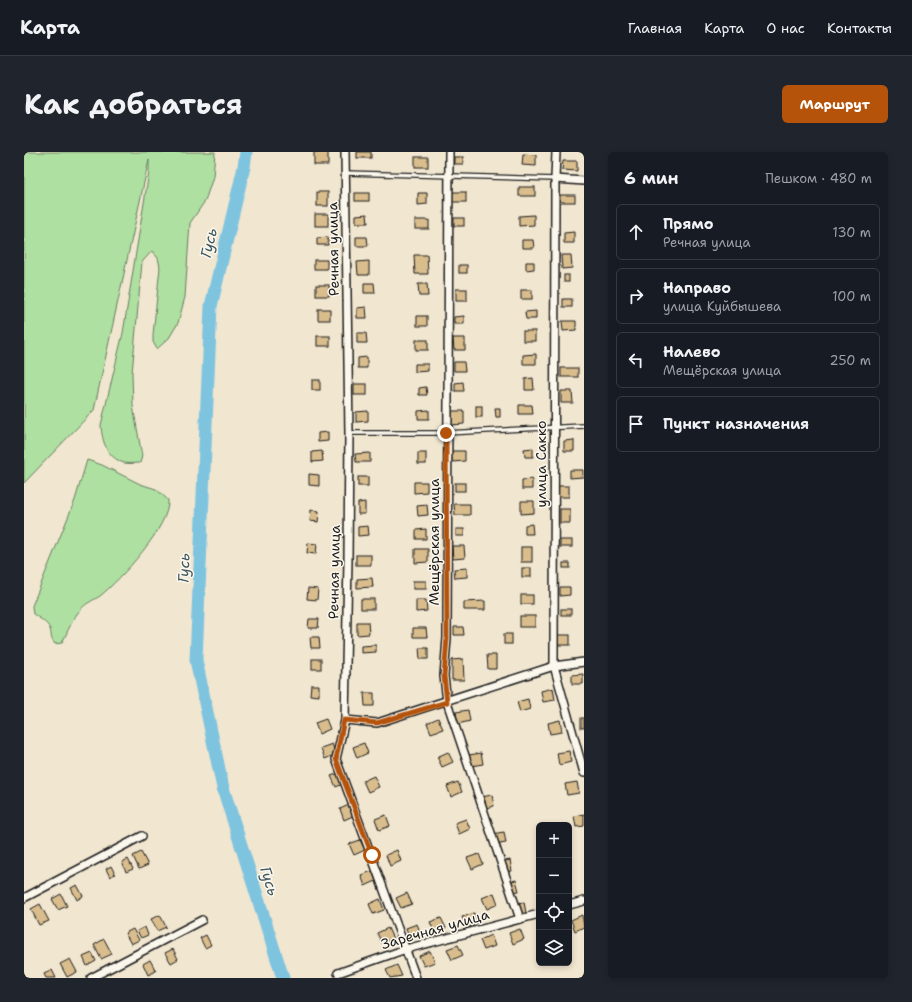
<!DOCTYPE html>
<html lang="ru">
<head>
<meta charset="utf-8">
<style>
	:root { --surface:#171b24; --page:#20242c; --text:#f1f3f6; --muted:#9ea1a6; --line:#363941; --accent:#b45309 }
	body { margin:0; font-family:"Shantell Sans",sans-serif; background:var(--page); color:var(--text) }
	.controls { position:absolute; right:12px; bottom:12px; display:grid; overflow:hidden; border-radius:6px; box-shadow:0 2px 6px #0003 }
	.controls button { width:36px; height:36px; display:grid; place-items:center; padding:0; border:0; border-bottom:1px solid var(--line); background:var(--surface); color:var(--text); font:20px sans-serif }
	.stop { position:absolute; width:12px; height:12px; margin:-9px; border:3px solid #b45309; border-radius:50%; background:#fff }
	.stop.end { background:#b45309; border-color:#fff; box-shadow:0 1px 4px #0008 }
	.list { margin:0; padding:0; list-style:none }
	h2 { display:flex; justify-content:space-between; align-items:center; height:52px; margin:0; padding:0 16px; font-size:17px }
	h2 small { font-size:13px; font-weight:400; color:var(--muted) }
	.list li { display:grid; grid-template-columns:26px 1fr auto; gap:12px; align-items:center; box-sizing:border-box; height:56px; margin:0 8px 8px; padding:0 8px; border:1px solid var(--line); border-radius:6px }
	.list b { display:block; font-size:15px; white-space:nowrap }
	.list p { margin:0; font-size:13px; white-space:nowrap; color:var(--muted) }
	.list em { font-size:13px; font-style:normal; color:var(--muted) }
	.icon { flex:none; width:22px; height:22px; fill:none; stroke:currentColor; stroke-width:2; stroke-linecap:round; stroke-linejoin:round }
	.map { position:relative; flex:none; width:560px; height:826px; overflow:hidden; border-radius:6px }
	header { display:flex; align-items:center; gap:24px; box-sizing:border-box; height:56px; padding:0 20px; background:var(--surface); border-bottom:1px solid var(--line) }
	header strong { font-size:19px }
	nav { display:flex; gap:22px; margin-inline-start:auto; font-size:14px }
	.intro { display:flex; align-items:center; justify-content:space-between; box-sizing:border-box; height:96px; padding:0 24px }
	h1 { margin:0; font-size:28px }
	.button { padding:10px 18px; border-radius:6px; background:var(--accent); color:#fff; font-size:14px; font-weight:700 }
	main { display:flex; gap:24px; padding:0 24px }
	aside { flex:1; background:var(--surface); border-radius:6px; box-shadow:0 2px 6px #0003 }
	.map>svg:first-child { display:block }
	.green { fill:#aee0a1; stroke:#657e5e }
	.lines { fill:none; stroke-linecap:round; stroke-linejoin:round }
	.river { stroke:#7fc4df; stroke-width:13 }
	.building { fill:#d9bd8d; stroke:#1c1c1c }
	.lane-casing { stroke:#1c1c1c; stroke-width:6 }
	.street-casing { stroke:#1c1c1c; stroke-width:10 }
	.lane { stroke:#fbf7ec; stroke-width:3.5 }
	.street { stroke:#fbf7ec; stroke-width:7 }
	.route { stroke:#b45309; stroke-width:5 }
	.labels { text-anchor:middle; stroke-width:3; stroke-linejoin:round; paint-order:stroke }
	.street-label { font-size:14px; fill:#1c1c1c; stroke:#fbf7ec }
	.water-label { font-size:15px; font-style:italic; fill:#3f5760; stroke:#fbf7ec }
</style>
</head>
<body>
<header>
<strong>Карта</strong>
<nav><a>Главная</a><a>Карта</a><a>О нас</a><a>Контакты</a></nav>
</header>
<div class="intro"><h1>Как добраться</h1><a class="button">Маршрут</a></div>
<main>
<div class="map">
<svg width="560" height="826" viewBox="0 0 560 826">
	<rect width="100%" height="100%" fill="#f1e6d0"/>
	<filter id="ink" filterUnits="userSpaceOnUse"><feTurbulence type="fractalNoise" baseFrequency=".025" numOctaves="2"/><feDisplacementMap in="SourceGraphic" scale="8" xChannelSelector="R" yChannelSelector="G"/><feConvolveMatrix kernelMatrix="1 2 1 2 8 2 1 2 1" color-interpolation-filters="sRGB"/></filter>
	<g filter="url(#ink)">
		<g class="green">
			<path d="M 0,0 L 191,0 L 189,25 L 181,49 L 166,71 L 161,145 L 154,171 L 145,186 L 133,197 L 129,190 L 129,183 L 136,115 L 134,106 L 128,99 L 118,110 L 108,221 L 109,254 L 118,304 L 116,311 C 111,311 105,312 100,311 C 83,305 78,290 77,273 L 99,181 L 125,20 L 125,8 L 70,258 L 0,331 Z"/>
			<path d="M 63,308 L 78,313 L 116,332 L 132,337 L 144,348 C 147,373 96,428 76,444 C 70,448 62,451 58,456 C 50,463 43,481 38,491 L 31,492 C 26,486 28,484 26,477 C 23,470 15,466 9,462 L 8,454 L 51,348 Z"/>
		</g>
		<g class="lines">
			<polyline class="river" points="222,0 220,15 187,154 172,508 199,636 259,826"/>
		</g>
		<g class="building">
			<rect x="290" y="0" width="14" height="13"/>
			<rect x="333" y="0" width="14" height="6"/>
			<polygon points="499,2 512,3 512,14 498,13"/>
			<rect x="391" y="5" width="13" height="10"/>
			<rect x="430" y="5" width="9" height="7"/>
			<polygon points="539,9 553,9 553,19 538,18"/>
			<rect x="495" y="35" width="16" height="9"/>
			<rect x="293" y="40" width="11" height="14"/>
			<rect x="428" y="40" width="14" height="10"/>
			<rect x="331" y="41" width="14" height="8"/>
			<polygon points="394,41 403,41 403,52 394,53"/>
			<rect x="536" y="43" width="15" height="7"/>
			<rect x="291" y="62" width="13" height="12"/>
			<polygon points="343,62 344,71 332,71 332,63"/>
			<polygon points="510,63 510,73 495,74 495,64"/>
			<rect x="430" y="66" width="10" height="8"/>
			<rect x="391" y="68" width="14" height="9"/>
			<polygon points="550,80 550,91 540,91 540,81"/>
			<polygon points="304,85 304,93 293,93 293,86"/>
			<polygon points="332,85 343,85 344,94 332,94"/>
			<polygon points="498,88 509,88 510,96 498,96"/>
			<polygon points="390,103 403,103 404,122 391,122"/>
			<polygon points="537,103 547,103 548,116 538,117"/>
			<rect x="290" y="108" width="13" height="9"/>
			<polygon points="345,109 345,123 334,123 333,110"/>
			<polygon points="502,110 510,110 510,117 502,118"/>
			<rect x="435" y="113" width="8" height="8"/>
			<rect x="540" y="123" width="5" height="7"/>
			<polygon points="340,131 350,131 351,141 340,141"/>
			<polygon points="394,132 403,132 404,144 395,144"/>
			<rect x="292" y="133" width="13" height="11"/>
			<rect x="432" y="137" width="11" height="12"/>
			<rect x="497" y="138" width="11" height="9"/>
			<rect x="539" y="147" width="9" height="8"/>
			<polygon points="342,155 343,166 333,166 333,156"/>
			<rect x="294" y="157" width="12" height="11"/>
			<polygon points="512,159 512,167 502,167 501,160"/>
			<rect x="393" y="164" width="10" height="10"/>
			<polygon points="440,164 440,172 430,172 430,165"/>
			<polygon points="538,169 552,169 552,178 539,179"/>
			<rect x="499" y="179" width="12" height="10"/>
			<polygon points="333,181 342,181 343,191 333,191"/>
			<rect x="293" y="184" width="13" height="10"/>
			<polygon points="429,186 441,186 441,198 430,198"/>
			<rect x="392" y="188" width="12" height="10"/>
			<polygon points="512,202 512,212 499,212 499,203"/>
			<polygon points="343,205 343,216 334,216 334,206"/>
			<polygon points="430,210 440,210 441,219 430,219"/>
			<polygon points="391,212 404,212 404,219 391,220"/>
			<rect x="537" y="216" width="17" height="9"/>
			<polygon points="509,226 510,238 501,238 501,227"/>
			<rect x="288" y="228" width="8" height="10"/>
			<polygon points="439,230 440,239 431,239 431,231"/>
			<rect x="330" y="232" width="13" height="11"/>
			<polygon points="402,235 403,243 395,243 395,236"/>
			<polygon points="537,239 548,239 549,251 537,251"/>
			<polygon points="495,253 508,253 509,262 495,262"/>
			<rect x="452" y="254" width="6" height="11"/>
			<polygon points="471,256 476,256 476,265 472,265"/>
			<polygon points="405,258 405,267 394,267 394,259"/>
			<polygon points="344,259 344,269 332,270 332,260"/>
			<polygon points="426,259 440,259 440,272 426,273"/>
			<polygon points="304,280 304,289 294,290 294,281"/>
			<polygon points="550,288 550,299 540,299 540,289"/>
			<polygon points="509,296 509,305 501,305 500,297"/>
			<polygon points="298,299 299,309 288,310 288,300"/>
			<polygon points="427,299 441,299 441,309 428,310"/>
			<polygon points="346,301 346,310 332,310 331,302"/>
			<rect x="394" y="301" width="8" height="11"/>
			<polygon points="546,318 559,318 559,325 546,326"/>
			<polygon points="285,322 295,323 295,334 285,333"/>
			<rect x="334" y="325" width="10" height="9"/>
			<polygon points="508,327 508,337 498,337 498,328"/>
			<polygon points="390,330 403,330 403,340 390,341"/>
			<rect x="431" y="331" width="10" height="8"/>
			<polygon points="533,334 545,334 545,345 534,345"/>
			<polygon points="497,349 510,349 510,361 497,362"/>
			<polygon points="341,350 341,362 334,362 334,351"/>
			<polygon points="430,352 446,352 446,363 431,363"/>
			<polygon points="403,353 404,363 394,364 393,354"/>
			<rect x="536" y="357" width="10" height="14"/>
			<polygon points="287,358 295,359 294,370 286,369"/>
			<polygon points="508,372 509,382 501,382 501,373"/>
			<polygon points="344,374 345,383 334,384 334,375"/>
			<polygon points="402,377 402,387 392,387 392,378"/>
			<rect x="432" y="377" width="8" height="7"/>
			<rect x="536" y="388" width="12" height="7"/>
			<polygon points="284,391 293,392 292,402 283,401"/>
			<polygon points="428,394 440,394 441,406 429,407"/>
			<rect x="497" y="395" width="11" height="15"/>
			<polygon points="391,397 404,397 404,410 391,411"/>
			<rect x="332" y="403" width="15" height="10"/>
			<rect x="539" y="411" width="7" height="5"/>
			<polygon points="443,416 443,425 431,426 430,417"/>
			<rect x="498" y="416" width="9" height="9"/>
			<polygon points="348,426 349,435 333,436 333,427"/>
			<rect x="389" y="429" width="13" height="8"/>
			<polygon points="536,435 546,435 546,443 536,444"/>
			<polygon points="284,436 294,437 293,448 283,447"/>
			<rect x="497" y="443" width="12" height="9"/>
			<rect x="337" y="447" width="13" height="10"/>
			<polygon points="392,448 402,448 403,459 392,460"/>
			<polygon points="461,449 461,458 440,458 440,450"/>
			<rect x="537" y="457" width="10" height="6"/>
			<rect x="496" y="464" width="15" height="11"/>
			<polygon points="285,467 295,467 294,476 284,476"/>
			<polygon points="333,470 344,470 345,482 333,483"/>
			<polygon points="430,475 439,475 440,483 430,483"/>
			<polygon points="389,476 402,476 403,485 389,485"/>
			<rect x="480" y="482" width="8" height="10"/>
			<rect x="532" y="483" width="14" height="10"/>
			<polygon points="286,485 295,485 296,496 287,496"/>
			<polygon points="352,493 352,500 337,501 337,494"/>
			<polygon points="395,496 404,496 404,507 396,507"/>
			<polygon points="463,503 472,503 472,517 464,517"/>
			<rect x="288" y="507" width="9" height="10"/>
			<polygon points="439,507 440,528 428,528 428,508"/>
			<polygon points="559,522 559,532 548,532 548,523"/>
			<polygon points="287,533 295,533 295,544 286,543"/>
			<polygon points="529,536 531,548 519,550 517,539"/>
			<polygon points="340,541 350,541 350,554 341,554"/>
			<polygon points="504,547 506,557 496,560 493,550"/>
			<polygon points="444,558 446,569 434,572 432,560"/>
			<polygon points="414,566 419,577 407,581 403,571"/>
			<rect x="557" y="566" width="3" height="10"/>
			<polygon points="302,567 306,577 295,582 291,571"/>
			<polygon points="536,568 538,580 526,582 524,571"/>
			<polygon points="340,591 344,601 333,606 329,595"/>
			<polygon points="308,592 312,602 301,607 297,596"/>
			<polygon points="545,599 547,610 535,613 533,601"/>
			<polygon points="424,600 429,610 418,615 413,605"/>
			<polygon points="457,601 459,612 447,614 445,603"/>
			<polygon points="318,620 323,630 312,635 307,624"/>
			<polygon points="350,624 355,635 344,640 339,629"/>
			<polygon points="434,630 438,640 427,645 423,634"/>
			<polygon points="553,630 555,641 543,643 541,632"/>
			<polygon points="468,643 470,654 459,657 457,645"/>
			<polygon points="327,652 331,663 320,668 316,657"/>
			<polygon points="560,662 560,674 552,675 550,664"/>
			<polygon points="362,663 366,674 355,678 351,667"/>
			<polygon points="442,667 446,677 435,682 431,671"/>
			<polygon points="480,680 482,691 470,693 468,682"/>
			<polygon points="336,688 341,698 330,703 325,692"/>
			<polygon points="373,698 377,709 366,714 362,703"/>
			<polygon points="117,700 124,713 115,717 109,704"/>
			<polygon points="455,702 459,712 448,717 443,706"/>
			<polygon points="104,707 109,717 102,720 98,710"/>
			<polygon points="486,708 488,719 477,721 475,710"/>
			<polygon points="87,714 91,722 86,725 82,717"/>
			<polygon points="348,719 352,729 341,734 337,723"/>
			<polygon points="492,728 495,739 483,741 481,730"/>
			<polygon points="53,733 59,744 53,748 47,736"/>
			<polygon points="383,741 388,752 377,756 372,746"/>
			<polygon points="470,741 474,752 463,757 458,746"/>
			<polygon points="37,742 43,754 34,758 28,747"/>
			<polygon points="356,747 360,758 349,762 345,752"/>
			<polygon points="500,750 502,761 491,763 489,752"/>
			<polygon points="16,752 25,769 15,773 7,757"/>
			<polygon points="450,761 454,771 443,776 438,765"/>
			<polygon points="136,763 142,775 133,779 127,767"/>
			<polygon points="558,763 560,775 551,779 547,768"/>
			<polygon points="417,766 422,776 411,781 406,770"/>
			<polygon points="393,772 397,782 386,787 382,776"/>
			<polygon points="121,775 124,783 117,786 113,779"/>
			<polygon points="364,776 369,787 358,791 353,781"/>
			<polygon points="109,777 115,788 107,792 101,781"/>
			<polygon points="496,777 500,787 489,792 485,781"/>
			<polygon points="182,783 187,793 181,796 176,786"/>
			<polygon points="467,783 471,794 460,798 456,788"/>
			<polygon points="80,787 88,802 77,807 70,793"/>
			<polygon points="434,793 439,803 428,808 423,797"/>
			<polygon points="149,797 154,807 147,811 141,801"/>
			<polygon points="406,799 411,810 400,814 395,804"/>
			<polygon points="68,801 72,809 63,814 59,805"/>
			<polygon points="46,807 53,820 43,825 36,812"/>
			<polygon points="126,808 132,819 124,823 119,812"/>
			<polygon points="373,813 378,824 366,826 362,818"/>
			<polygon points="28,818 32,826 22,826 20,822"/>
		</g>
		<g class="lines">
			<g class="lane-casing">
				<g id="lane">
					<polyline points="321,21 531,27"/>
					<polyline points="325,281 422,281 560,274"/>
				</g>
			</g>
			<g class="street-casing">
				<g id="street">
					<polyline points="321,0 325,281 324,408 321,568 312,607 392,826"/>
					<polyline points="425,0 423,486 420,524 423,550 496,767"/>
					<polyline points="532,0 531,27 530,514 560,621"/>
					<polyline points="531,27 560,29"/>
					<polyline points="321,568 353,571 530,514 560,510"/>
					<polyline points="0,746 118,684"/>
					<polyline points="545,753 560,749"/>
					<polyline points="314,821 382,797 515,762"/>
					<polyline points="67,826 178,768"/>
				</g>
			</g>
			<use href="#lane" class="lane"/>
			<use href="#street" class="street"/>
		</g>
	</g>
	<g class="lines" filter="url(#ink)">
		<polyline class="route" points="348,703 312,607 320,568 353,571 423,550 420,524 423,486 422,281"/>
	</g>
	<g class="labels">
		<g class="street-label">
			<text transform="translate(309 97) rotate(-91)" y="5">Речная улица</text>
			<text transform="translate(517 312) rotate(-90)" y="5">улица Сакко</text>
			<text transform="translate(410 390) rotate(-90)" y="5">Мещёрская улица</text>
			<text transform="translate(310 420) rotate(-89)" y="5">Речная улица</text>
			<text transform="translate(411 777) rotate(-16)" y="5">Заречная улица</text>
		</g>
		<g class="water-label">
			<text transform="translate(185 91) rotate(-77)" y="5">Гусь</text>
			<text transform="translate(160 416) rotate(-88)" y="5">Гусь</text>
			<text transform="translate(245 729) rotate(72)" y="5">Гусь</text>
		</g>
	</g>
</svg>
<div class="controls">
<button>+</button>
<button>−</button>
<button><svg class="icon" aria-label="locate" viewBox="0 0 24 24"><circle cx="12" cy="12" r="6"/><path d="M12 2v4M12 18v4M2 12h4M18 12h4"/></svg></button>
<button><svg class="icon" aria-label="layers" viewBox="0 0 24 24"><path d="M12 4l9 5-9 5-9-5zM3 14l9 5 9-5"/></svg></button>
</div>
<div class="stop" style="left:348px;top:703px"></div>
<div class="stop end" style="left:422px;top:281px"></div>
</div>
<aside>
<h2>6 мин<small>Пешком · 480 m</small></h2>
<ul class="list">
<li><svg class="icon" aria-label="ahead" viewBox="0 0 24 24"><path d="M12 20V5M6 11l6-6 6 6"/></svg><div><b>Прямо</b><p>Речная улица</p></div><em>130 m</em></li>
<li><svg class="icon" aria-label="right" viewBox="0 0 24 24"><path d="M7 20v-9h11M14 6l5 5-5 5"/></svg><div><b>Направо</b><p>улица Куйбышева</p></div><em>100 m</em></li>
<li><svg class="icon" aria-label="left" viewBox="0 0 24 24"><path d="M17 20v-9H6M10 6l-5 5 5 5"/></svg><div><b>Налево</b><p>Мещёрская улица</p></div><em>250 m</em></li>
<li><svg class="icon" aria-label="arrive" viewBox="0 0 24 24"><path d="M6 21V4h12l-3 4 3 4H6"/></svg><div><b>Пункт назначения</b></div></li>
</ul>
</aside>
</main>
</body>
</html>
